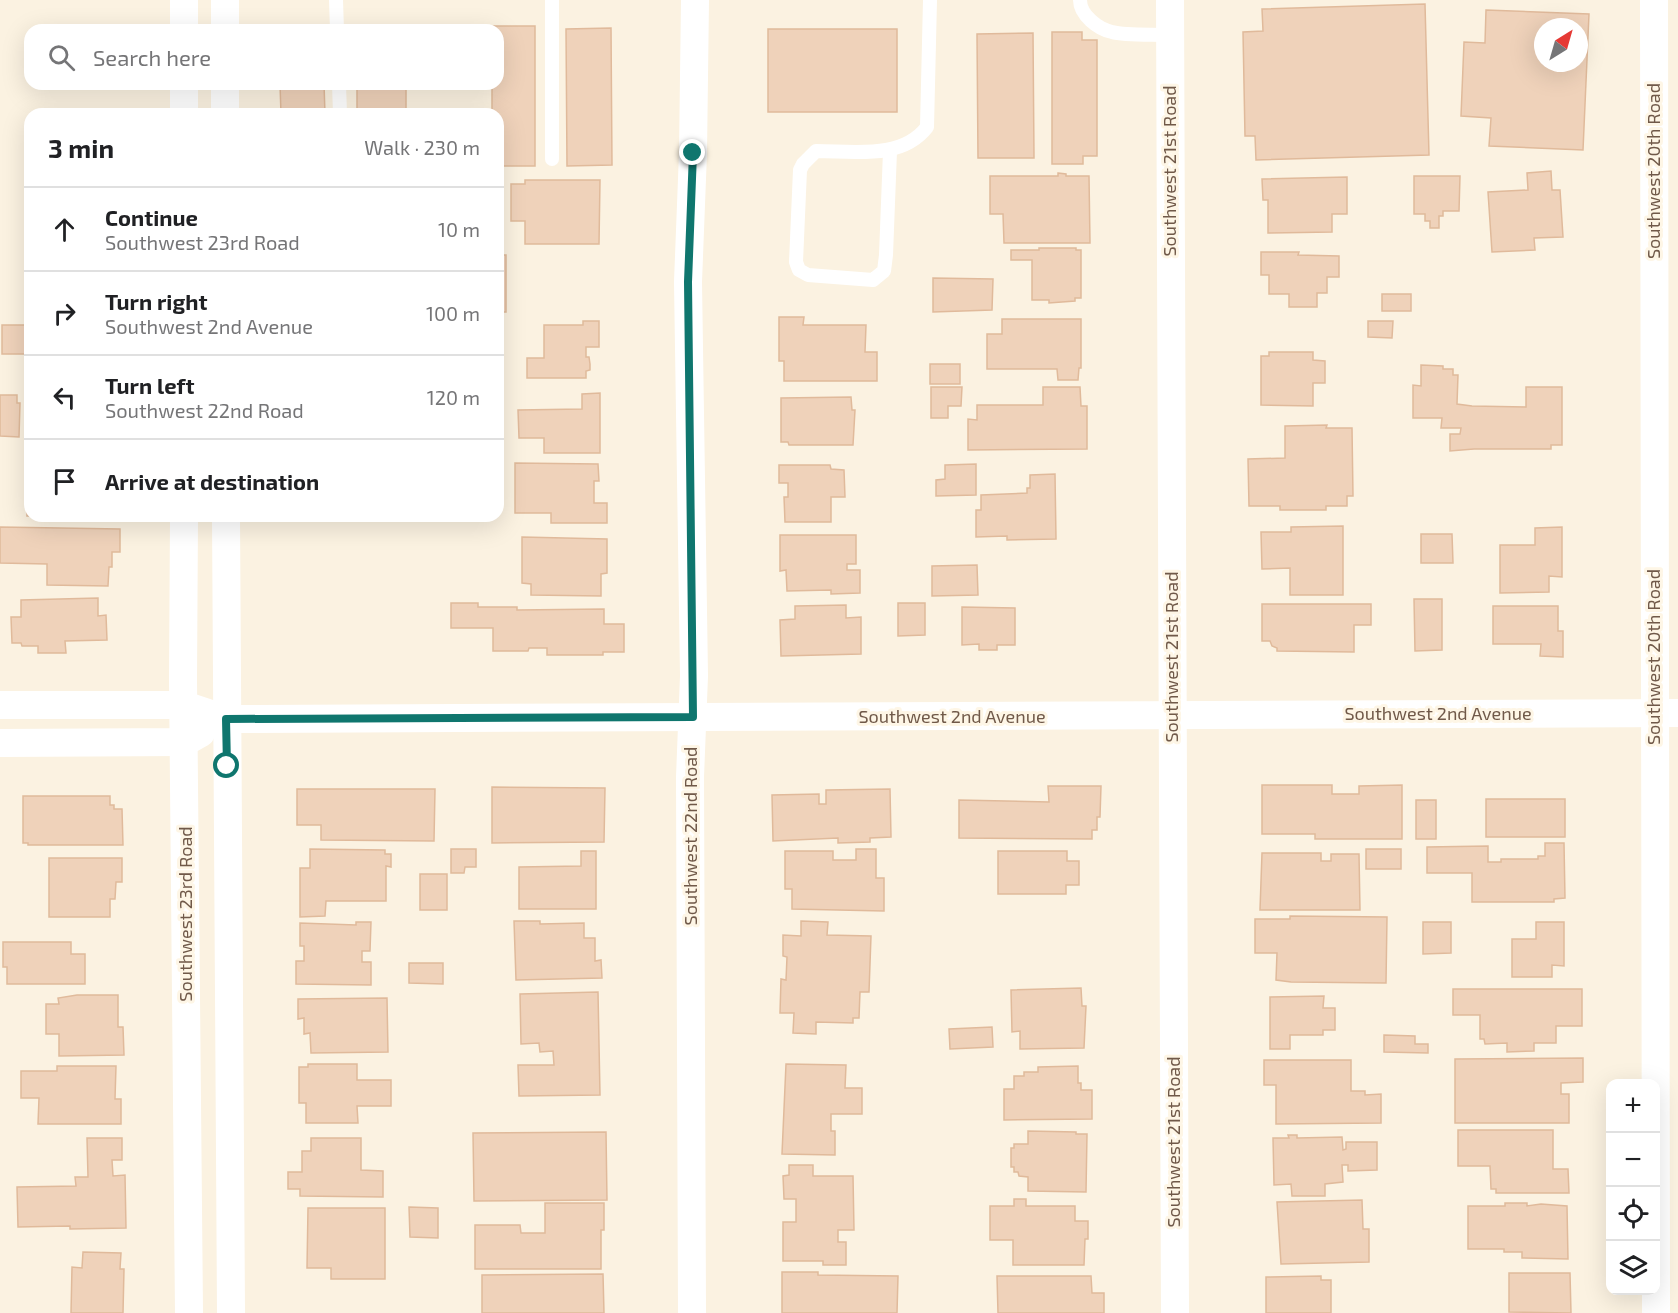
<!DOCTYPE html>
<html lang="en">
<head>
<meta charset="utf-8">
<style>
	:root { --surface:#fff; --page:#f6f6f6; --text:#202124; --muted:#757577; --line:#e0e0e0 }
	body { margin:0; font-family:"Exo 2",sans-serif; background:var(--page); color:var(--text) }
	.controls { position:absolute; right:18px; bottom:18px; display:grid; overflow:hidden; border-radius:12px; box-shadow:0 6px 24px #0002 }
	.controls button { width:54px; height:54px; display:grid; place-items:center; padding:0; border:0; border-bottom:2px solid var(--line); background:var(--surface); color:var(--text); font:30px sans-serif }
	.compass { position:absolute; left:1534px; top:18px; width:54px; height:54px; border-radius:50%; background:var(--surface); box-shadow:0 6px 24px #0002; rotate:37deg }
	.stop { position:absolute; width:18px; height:18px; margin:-14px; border:4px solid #0f766e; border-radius:50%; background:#fff }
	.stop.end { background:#0f766e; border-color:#fff; box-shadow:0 2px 6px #0008 }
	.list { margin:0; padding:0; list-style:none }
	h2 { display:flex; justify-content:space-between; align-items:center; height:78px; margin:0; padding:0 24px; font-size:26px }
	h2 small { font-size:20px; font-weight:400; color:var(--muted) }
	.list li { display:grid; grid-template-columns:39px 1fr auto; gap:18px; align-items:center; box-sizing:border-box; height:84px; padding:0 24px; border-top:2px solid var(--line) }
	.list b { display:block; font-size:22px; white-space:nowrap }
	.list p { margin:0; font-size:20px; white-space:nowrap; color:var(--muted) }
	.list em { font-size:20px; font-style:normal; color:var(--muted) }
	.icon { flex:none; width:33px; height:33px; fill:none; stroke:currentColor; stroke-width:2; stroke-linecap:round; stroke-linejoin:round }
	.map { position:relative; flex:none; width:1678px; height:1313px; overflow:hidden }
	.search { position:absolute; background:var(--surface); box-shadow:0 6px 24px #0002; left:24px; top:24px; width:480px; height:66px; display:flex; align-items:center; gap:15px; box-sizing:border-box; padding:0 21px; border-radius:18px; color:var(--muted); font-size:22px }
	.panel { position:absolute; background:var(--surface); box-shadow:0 6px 24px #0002; left:24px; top:108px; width:480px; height:414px; border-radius:18px }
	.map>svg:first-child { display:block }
	.building { fill:#efd2ba; stroke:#e0ba9b; stroke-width:1.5; fill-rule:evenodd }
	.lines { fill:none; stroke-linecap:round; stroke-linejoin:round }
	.lane { stroke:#fff; stroke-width:14 }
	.street { stroke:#fff; stroke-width:28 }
	.route { stroke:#0f766e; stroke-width:8 }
	.labels { text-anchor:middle; stroke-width:6; stroke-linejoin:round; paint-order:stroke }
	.street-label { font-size:18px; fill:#705949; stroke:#fef6e6 }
</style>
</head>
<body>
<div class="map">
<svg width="1678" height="1313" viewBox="0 0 1678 1313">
	<rect width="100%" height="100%" fill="#fbf2e1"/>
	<g class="building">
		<polygon points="1425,4 1429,155 1256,160 1255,136 1245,136 1243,32 1263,31 1262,9"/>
		<path d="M 1486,10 L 1589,14 L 1583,150 L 1489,146 L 1491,118 L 1461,116 L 1464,42 L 1485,43 ZM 1543,27 L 1579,27 L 1579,63 L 1543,63 Z"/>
		<polygon points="492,26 535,26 535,166 498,166 498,114 492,114 492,84 498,84 498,30 492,30"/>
		<rect x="280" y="27" width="43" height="3"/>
		<polygon points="611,28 612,165 567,166 566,29"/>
		<rect x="768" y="29" width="129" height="83"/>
		<polygon points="1052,32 1082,32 1082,40 1097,40 1097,156 1083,156 1083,164 1052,164"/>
		<polygon points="1033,33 1034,158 978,158 977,34"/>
		<polygon points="280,84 324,84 325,114 281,114"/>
		<rect x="357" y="84" width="49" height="30"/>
		<polygon points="1551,171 1552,190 1560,190 1563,237 1534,238 1535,250 1492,252 1488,192 1528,190 1527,173"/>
		<polygon points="1058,173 1066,174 1066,176 1089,176 1090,243 1004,243 1003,214 990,214 990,176 1058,176"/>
		<polygon points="1414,176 1460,176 1459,211 1443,211 1443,216 1439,216 1439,228 1430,228 1430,221 1425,221 1425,214 1414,214"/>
		<polygon points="1347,177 1347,214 1332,214 1332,232 1268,233 1268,200 1263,200 1262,179"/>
		<polygon points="525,180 600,180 599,244 525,244 525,221 511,221 511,184 525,184"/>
		<polygon points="1039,248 1076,248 1076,250 1081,250 1081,298 1075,298 1075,301 1049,303 1049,300 1032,300 1032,260 1011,260 1011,250 1039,250"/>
		<polygon points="1261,252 1299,252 1298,255 1339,256 1339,277 1327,277 1327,293 1317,293 1317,307 1289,307 1289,294 1269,294 1269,275 1261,275"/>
		<rect x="498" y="255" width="8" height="57"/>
		<polygon points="933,278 993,279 992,310 933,312"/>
		<rect x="1382" y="294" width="29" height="17"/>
		<polygon points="779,317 804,317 803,325 866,325 865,352 877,352 877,381 784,381 784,361 779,361"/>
		<polygon points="1002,319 1081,319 1081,368 1079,368 1078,380 1058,380 1057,369 987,369 987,334 1002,334"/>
		<polygon points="583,321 599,321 599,347 586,347 586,357 589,357 590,364 590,370 586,371 586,378 527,378 527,358 544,358 544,325 583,325"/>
		<polygon points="1368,321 1393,321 1392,338 1368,337"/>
		<rect x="2" y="325" width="28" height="29"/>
		<polygon points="1269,352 1313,352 1313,360 1325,361 1325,383 1313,383 1313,406 1261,405 1261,356 1269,356"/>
		<rect x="930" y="364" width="30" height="20"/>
		<polygon points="1421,365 1443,366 1443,369 1453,369 1453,375 1458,375 1457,404 1472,406 1526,407 1526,387 1562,387 1562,445 1551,445 1551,449 1474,449 1450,451 1450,434 1460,434 1461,428 1441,428 1442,418 1413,418 1413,385 1421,386"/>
		<polygon points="931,387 962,387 961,406 948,406 948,418 931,418"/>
		<polygon points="1043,387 1080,387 1081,406 1087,406 1087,449 968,450 968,419 977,420 977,405 1043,405"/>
		<polygon points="600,393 600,453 544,453 544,438 519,438 518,410 582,409 582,394"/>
		<polygon points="0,395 17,395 17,403 20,403 19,437 0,436"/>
		<polygon points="851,397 852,410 855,410 853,445 789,445 788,442 781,442 781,398"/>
		<polygon points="1327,425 1326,428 1352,428 1353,496 1347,496 1347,506 1326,506 1326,510 1280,510 1280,506 1249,506 1248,459 1285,458 1285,426"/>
		<polygon points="26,448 30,448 30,516 49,516 27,516"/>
		<polygon points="515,463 598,464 599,481 594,481 594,503 607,503 607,523 551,523 551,513 515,513"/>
		<polygon points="976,464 976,495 936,496 936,480 945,479 945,465"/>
		<polygon points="779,465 830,465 831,469 844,470 845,497 831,497 831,522 785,522 784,497 788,497 788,483 779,483"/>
		<polygon points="1055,474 1056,539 1007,540 1007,536 976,537 976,510 981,510 981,495 1027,493 1027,488 1030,488 1030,475"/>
		<polygon points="1343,526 1343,595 1290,595 1290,568 1262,569 1261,532 1291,532 1291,527"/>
		<polygon points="0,527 120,529 120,552 112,552 112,567 109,567 108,586 47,585 47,564 0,563"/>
		<polygon points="1562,527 1562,577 1549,576 1549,592 1500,593 1500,545 1535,545 1535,528"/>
		<polygon points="1421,534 1452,534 1453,563 1421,563"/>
		<polygon points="780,535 856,535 856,564 847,564 847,570 860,570 860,593 831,594 831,590 787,591 786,570 780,571"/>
		<polygon points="522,537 607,539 607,573 601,574 601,596 531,595 531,584 522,583"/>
		<polygon points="977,565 978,595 932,596 932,566"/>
		<polygon points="98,598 98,616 106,615 107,640 65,641 66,653 38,653 38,646 22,646 21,643 12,643 11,617 21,617 21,600"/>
		<polygon points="1414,599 1442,599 1442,650 1415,651"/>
		<polygon points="451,603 478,603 478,607 517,607 517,610 604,609 604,624 624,624 624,652 603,652 603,655 547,655 547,648 529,648 528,651 493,651 493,628 451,628"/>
		<polygon points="898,603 925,603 925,635 898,636"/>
		<polygon points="1262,604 1371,604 1371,625 1354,625 1354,652 1277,651 1277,648 1272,646 1270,641 1262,641"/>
		<polygon points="846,605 846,618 861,617 861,654 781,656 780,620 795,619 795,606"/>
		<polygon points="1493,606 1558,606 1558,631 1563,631 1563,657 1540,656 1541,644 1493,644"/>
		<polygon points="962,607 1015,608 1015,645 997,645 997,650 979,650 979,644 962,645"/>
		<polygon points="1262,785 1332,785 1332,794 1359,794 1359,786 1402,785 1402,839 1315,839 1315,834 1262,834"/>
		<polygon points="1048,786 1101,786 1100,817 1097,817 1097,830 1092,830 1092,839 959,838 959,800 1049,802"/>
		<polygon points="492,787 605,788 604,842 492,843"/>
		<polygon points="297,789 435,789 434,841 321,840 321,825 297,825"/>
		<polygon points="890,789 891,837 870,838 870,842 838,843 838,838 773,841 772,795 819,794 819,804 826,804 826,790"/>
		<polygon points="23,796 110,796 110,805 114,805 114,809 122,809 123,845 28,845 28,843 23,843"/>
		<rect x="1486" y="799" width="79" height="38"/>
		<rect x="1416" y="800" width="20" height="39"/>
		<polygon points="1545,843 1564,843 1565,898 1554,899 1554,902 1472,902 1472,873 1427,873 1427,847 1488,846 1488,862 1501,862 1501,859 1538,859 1538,856 1545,856"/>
		<polygon points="310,849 385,850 385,854 391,854 391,867 386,866 386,901 326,901 325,916 300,917 300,868 310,868"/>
		<polygon points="451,849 476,849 476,867 465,867 464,873 451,873"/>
		<polygon points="856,849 876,849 876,878 884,878 884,911 792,909 792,889 785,889 785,851 833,851 833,860 856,860"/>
		<rect x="1366" y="849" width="35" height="20"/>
		<polygon points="581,851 596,851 596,909 519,909 519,867 581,866"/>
		<polygon points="998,851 1067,851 1067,861 1079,861 1079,885 1066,885 1066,894 998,894"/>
		<polygon points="1262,853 1321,853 1321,861 1331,861 1331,854 1359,854 1360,910 1260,910"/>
		<polygon points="49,858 122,858 122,882 116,882 115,899 110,899 110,917 49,917"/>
		<rect x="420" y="874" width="27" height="36"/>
		<polygon points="1290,916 1387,917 1386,983 1291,982 1276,980 1277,953 1255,953 1255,919 1290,919"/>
		<polygon points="514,921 540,921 540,924 584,923 584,938 595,938 595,961 601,960 602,978 516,980"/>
		<polygon points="801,921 828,922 827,935 871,936 869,992 860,992 859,1018 853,1018 853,1023 816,1022 816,1034 793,1033 794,1013 780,1013 781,979 786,980 787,957 783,956 783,935 801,936"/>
		<polygon points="356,922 371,922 370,951 362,951 362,962 371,962 371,985 296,984 296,961 304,961 304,946 300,946 300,923 356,925"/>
		<polygon points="1423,922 1451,922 1451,953 1423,954"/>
		<polygon points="1536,922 1564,922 1564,966 1552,965 1552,977 1512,977 1512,939 1536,939"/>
		<polygon points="3,942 71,942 71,954 85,954 85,984 7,984 7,967 3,967"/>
		<polygon points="409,963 443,963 443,984 409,983"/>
		<polygon points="1081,988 1082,1006 1086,1006 1084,1048 1020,1049 1020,1031 1012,1032 1011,990"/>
		<polygon points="1453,989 1582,989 1582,1026 1556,1026 1556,1043 1534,1043 1534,1051 1507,1052 1507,1043 1485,1044 1484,1039 1480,1039 1480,1015 1453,1015"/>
		<polygon points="598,992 600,1095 519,1096 518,1065 554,1065 553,1051 540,1052 539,1043 521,1044 520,994"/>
		<polygon points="77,995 118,995 118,1027 123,1027 124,1055 59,1056 59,1034 46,1034 46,1004 59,1004 58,998"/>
		<polygon points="1324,996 1323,1008 1335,1008 1335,1030 1323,1030 1323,1035 1290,1035 1290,1049 1270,1049 1270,997"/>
		<polygon points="387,998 388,1052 311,1053 310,1033 304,1034 304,1018 298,1019 298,999"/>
		<polygon points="992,1027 993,1047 950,1049 949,1029"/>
		<polygon points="1384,1035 1415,1036 1415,1044 1428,1044 1428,1053 1384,1052"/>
		<polygon points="1583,1058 1583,1082 1561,1083 1561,1094 1569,1094 1569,1123 1455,1123 1455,1059"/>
		<polygon points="1264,1060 1351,1060 1351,1091 1365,1091 1365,1095 1381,1094 1381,1123 1276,1124 1276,1085 1264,1085"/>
		<polygon points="308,1064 357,1064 357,1080 391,1080 391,1106 357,1106 358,1123 306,1123 306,1103 299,1103 299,1067 308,1067"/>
		<polygon points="786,1064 846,1065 845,1088 862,1088 862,1114 831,1114 831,1131 835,1131 835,1155 782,1154"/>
		<polygon points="57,1066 116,1066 115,1099 121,1099 121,1124 38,1124 39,1098 21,1098 21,1071 57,1071"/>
		<polygon points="1078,1066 1078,1083 1081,1083 1081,1090 1092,1090 1092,1119 1004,1120 1004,1089 1014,1089 1014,1076 1024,1076 1024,1072 1038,1072 1038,1067"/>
		<polygon points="1458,1130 1553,1130 1553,1169 1568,1169 1569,1193 1496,1193 1496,1189 1491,1189 1490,1166 1458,1166"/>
		<polygon points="1028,1131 1076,1132 1076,1134 1087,1134 1086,1192 1028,1191 1028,1177 1019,1176 1018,1172 1014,1172 1014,1167 1011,1167 1011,1148 1014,1148 1014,1144 1028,1144"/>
		<polygon points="606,1132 607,1200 474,1201 473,1133"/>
		<polygon points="1288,1135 1297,1135 1297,1138 1342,1137 1343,1150 1346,1149 1346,1142 1377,1142 1377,1170 1348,1171 1348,1165 1342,1165 1343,1182 1325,1184 1325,1196 1292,1196 1291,1184 1274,1185 1273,1138 1289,1138"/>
		<polygon points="87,1138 122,1138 122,1160 112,1160 113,1176 125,1175 126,1228 70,1229 70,1226 18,1227 17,1187 76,1186 75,1177 88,1177"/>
		<polygon points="311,1138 361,1138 361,1170 383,1171 383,1197 300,1196 300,1189 288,1189 288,1172 302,1172 302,1151 311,1151"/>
		<polygon points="789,1165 813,1165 813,1176 853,1176 854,1230 838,1230 838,1242 846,1242 846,1265 823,1265 823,1261 783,1261 783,1222 796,1222 796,1199 784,1199 783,1176 789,1175"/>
		<polygon points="1014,1199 1026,1199 1026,1206 1075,1206 1075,1221 1088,1221 1088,1239 1085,1239 1084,1265 1013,1265 1013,1240 990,1240 990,1206 1014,1206"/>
		<polygon points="1362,1200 1363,1229 1369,1229 1369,1262 1281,1264 1277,1202"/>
		<polygon points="545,1203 604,1203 604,1230 601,1230 601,1269 475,1269 475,1225 520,1225 521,1233 545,1233"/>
		<polygon points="1505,1203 1527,1203 1527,1206 1541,1204 1567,1206 1568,1259 1522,1258 1522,1252 1504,1252 1504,1249 1468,1249 1468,1206 1505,1206"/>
		<polygon points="409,1207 438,1208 438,1238 410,1237"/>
		<polygon points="308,1208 385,1208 385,1279 331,1279 331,1268 307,1268"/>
		<polygon points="83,1252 121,1253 120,1269 124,1269 123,1313 71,1313 72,1267 82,1268"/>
		<polygon points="782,1272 818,1272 818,1275 898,1276 897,1313 782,1313"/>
		<polygon points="1509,1273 1570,1273 1571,1313 1509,1312"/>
		<polygon points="603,1274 604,1313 482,1313 482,1275"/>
		<polygon points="997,1276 1091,1276 1092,1293 1104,1293 1104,1313 998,1313"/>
		<polygon points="1321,1276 1321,1280 1331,1280 1331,1313 1266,1313 1266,1277"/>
	</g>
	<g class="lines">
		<g class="lane">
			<polyline points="336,0 337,30"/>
			<polyline points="552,0 552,159"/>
			<path d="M 1080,0 C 1080,15 1098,29 1112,32 C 1126,36 1154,34 1170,35"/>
			<polyline points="339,84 340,114"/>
			<path d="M 890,151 L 886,255 L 884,271 L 873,280 L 808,275 L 799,270 L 796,262 L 800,170 L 803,164 L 816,151 C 853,151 902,160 927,127 L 930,0"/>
		</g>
		<g class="street">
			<polyline points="225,0 225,30"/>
			<polyline points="1170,0 1175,1313"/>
			<polyline points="1654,0 1656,1313"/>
			<polyline points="184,30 184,0"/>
			<polyline points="225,84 225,114"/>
			<polyline points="184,114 184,84"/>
			<polyline points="184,516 183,680 189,1313"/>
			<polyline points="226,516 231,1313"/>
			<polyline points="0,705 184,705 226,719 1678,713"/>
			<polyline points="0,743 185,742 201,733"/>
			<polyline points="692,1313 690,777 694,676 688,282 693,153 695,0"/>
		</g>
	</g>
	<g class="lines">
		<polyline class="route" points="227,766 226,719 693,717 688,282 693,153"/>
	</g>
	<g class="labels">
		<g class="street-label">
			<text transform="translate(1170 171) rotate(-90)" y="6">Southwest 21st Road</text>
			<text transform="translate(1654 171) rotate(-90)" y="6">Southwest 20th Road</text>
			<text transform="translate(1172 657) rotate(-90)" y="6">Southwest 21st Road</text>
			<text transform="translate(1654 657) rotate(-90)" y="6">Southwest 20th Road</text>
			<text x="1438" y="720">Southwest 2nd Avenue</text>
			<text x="952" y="723">Southwest 2nd Avenue</text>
			<text transform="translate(691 836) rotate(-90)" y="6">Southwest 22nd Road</text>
			<text transform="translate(186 914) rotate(-90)" y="6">Southwest 23rd Road</text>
			<text transform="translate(1174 1142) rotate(-90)" y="6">Southwest 21st Road</text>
		</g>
	</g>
</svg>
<div class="controls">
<button>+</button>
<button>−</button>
<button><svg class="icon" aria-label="locate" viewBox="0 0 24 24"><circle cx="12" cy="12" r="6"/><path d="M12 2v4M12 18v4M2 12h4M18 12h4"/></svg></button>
<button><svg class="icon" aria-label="layers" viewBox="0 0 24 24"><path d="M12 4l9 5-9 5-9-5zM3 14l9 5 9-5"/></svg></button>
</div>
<svg class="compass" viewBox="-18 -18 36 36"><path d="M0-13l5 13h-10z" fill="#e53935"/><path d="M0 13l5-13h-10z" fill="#757577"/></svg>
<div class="stop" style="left:227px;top:766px"></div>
<div class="stop end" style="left:693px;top:153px"></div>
<div class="search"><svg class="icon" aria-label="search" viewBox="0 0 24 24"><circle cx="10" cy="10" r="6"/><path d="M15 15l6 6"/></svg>Search here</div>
<section class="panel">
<h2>3 min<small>Walk · 230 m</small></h2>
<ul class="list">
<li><svg class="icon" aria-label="ahead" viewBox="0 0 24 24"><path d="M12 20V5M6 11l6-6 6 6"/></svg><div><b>Continue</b><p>Southwest 23rd Road</p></div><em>10 m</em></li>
<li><svg class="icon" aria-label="right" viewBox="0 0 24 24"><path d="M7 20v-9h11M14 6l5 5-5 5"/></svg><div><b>Turn right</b><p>Southwest 2nd Avenue</p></div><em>100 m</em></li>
<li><svg class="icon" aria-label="left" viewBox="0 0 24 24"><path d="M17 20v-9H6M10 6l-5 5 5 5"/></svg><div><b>Turn left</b><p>Southwest 22nd Road</p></div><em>120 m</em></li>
<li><svg class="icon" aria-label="arrive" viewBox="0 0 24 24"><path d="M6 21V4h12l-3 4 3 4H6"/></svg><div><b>Arrive at destination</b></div></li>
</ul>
</section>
</div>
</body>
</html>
